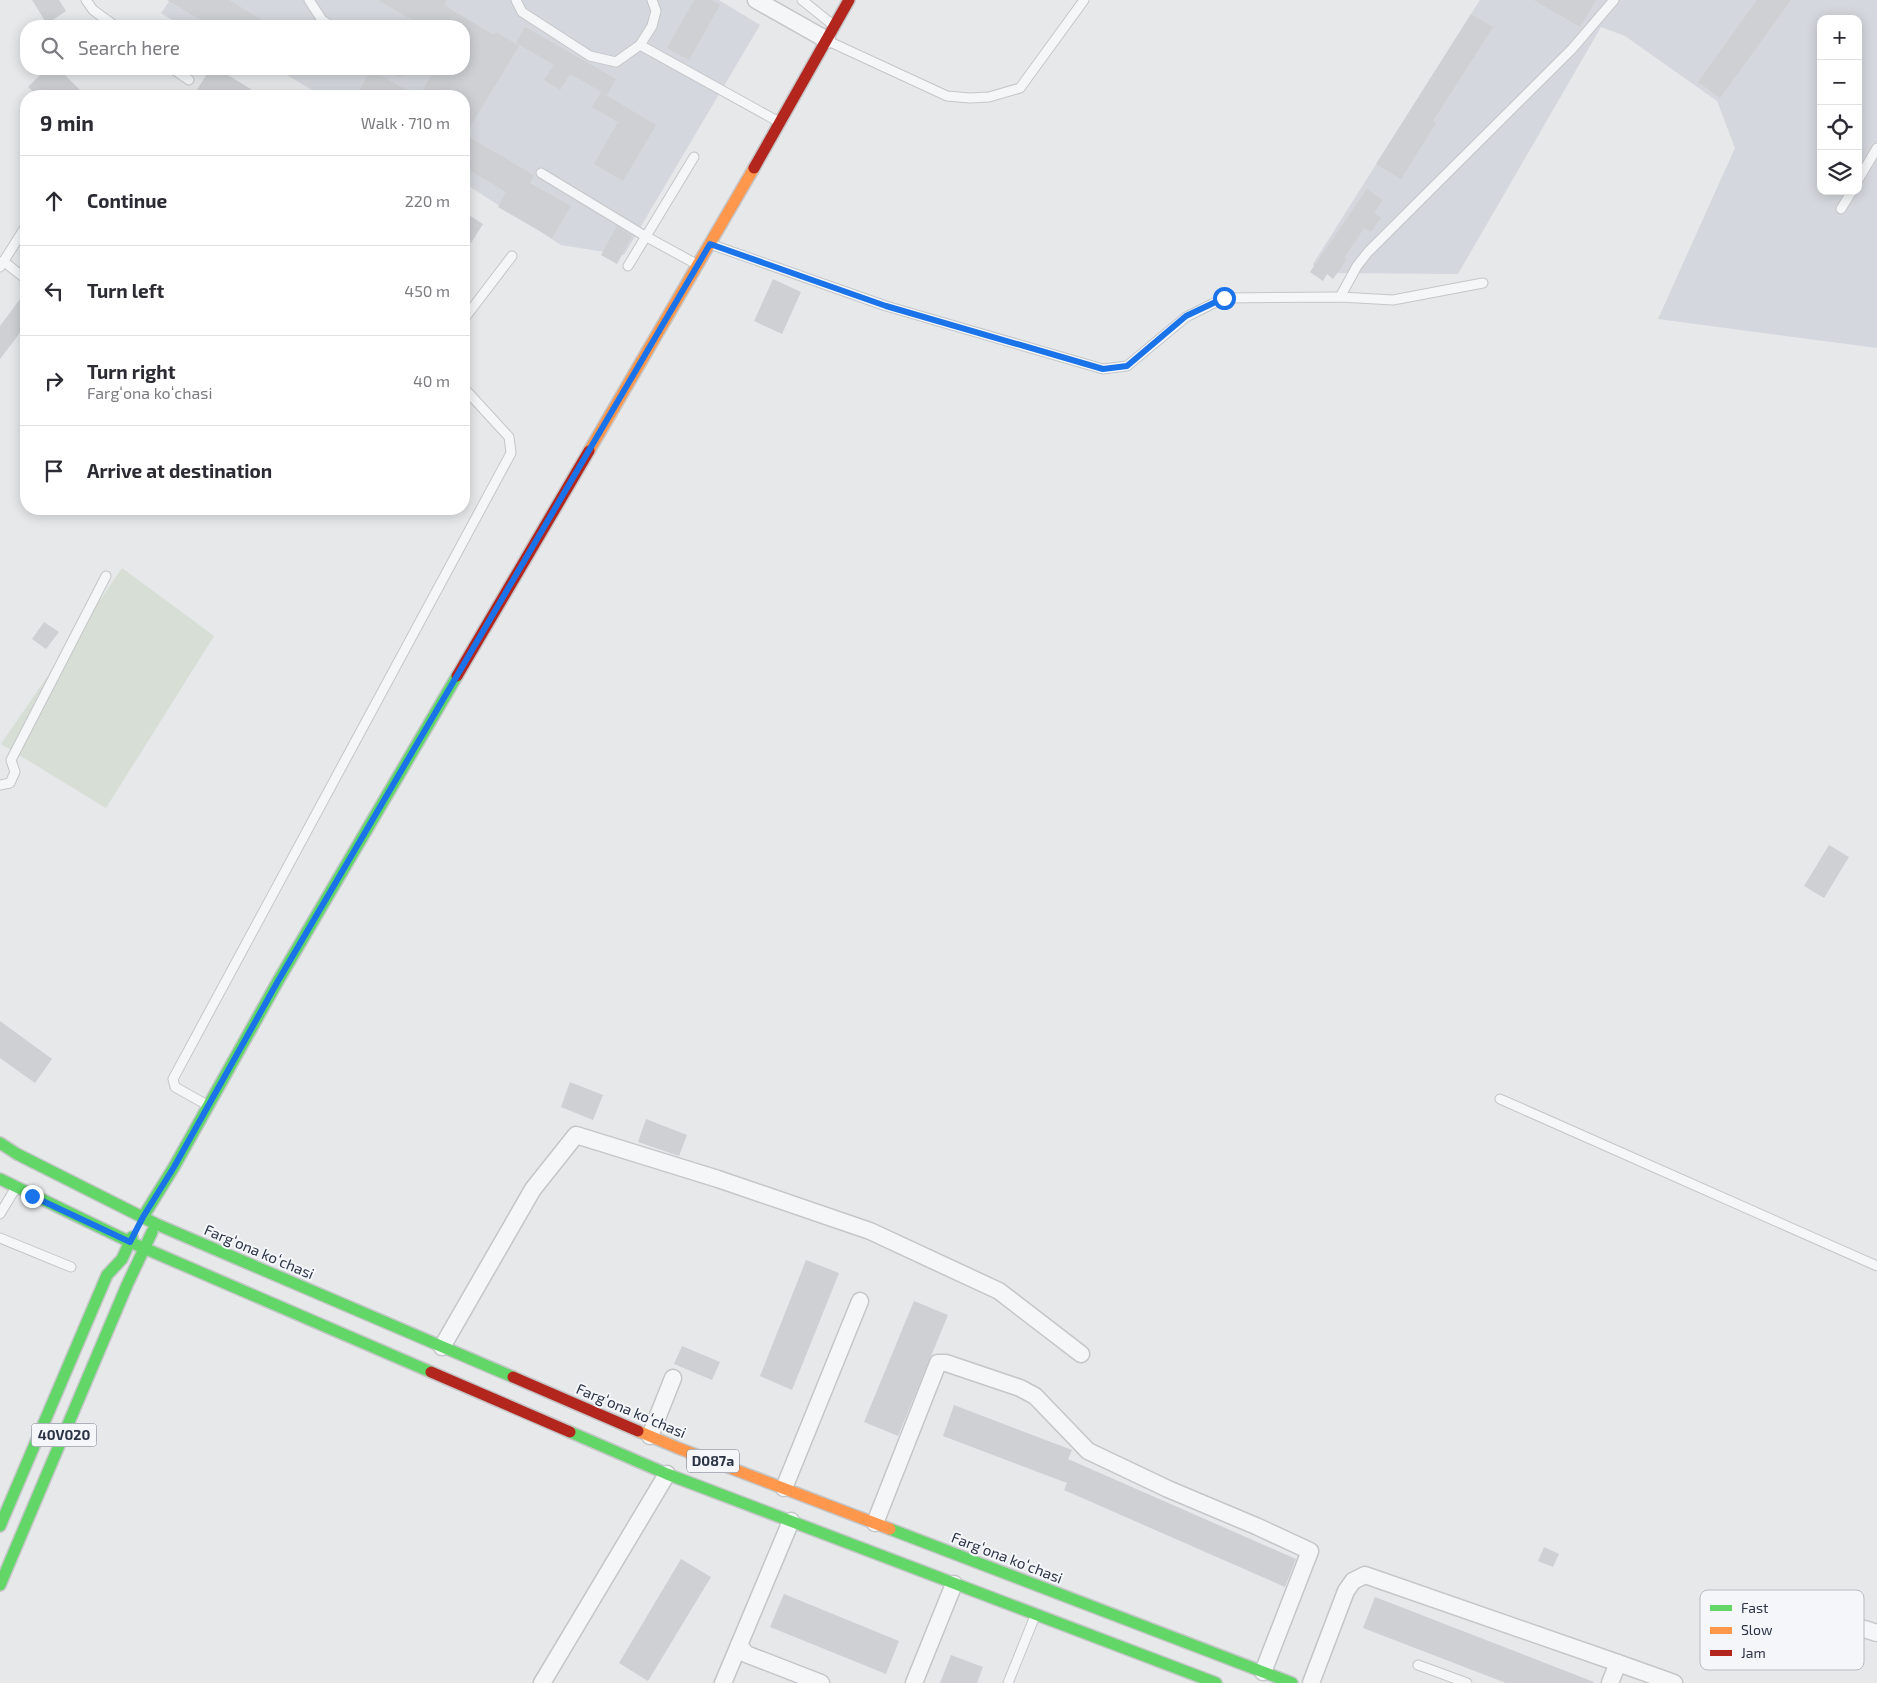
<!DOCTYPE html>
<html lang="en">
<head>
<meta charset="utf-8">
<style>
	:root { --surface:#fff; --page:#f2f2f3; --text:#2b2b33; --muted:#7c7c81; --line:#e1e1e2 }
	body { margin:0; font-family:"Exo 2",sans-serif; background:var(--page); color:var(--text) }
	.controls { position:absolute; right:15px; top:15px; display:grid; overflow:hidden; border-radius:10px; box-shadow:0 2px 12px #0003 }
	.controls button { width:45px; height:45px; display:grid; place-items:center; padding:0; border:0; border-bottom:1px solid var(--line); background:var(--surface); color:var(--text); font:25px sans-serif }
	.stop { position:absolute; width:15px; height:15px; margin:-11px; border:4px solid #1a73e8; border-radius:50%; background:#fff }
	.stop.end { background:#1a73e8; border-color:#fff; box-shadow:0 1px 5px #0008 }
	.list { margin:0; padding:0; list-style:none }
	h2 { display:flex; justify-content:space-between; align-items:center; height:65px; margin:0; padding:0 20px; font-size:21px }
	h2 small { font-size:16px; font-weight:400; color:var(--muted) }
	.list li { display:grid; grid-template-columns:32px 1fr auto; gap:15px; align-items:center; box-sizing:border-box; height:90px; padding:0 20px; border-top:1px solid var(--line) }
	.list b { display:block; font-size:19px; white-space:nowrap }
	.list p { margin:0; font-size:16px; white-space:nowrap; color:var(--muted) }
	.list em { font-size:16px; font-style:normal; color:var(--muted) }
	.icon { flex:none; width:28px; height:28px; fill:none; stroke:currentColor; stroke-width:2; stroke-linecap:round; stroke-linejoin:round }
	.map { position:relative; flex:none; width:1877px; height:1683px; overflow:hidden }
	.search { position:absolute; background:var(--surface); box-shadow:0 2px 12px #0003; left:20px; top:20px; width:450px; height:55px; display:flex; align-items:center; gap:12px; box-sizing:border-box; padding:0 18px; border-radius:20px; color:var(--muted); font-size:19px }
	.panel { position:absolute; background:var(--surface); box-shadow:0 2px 12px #0003; left:20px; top:90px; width:450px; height:425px; border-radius:20px }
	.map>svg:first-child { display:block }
	.built { fill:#d4d7dd; fill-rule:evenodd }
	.green { fill:#d6ded6 }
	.building { fill:#ced0d3 }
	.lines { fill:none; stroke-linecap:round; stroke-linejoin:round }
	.lane-casing { stroke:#c4c6c8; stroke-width:11 }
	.street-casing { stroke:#c4c6c8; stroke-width:19 }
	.fast-casing { stroke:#c4c6c8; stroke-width:14 }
	.slow-casing { stroke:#c4c6c8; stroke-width:14 }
	.jam-casing { stroke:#c4c6c8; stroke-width:14 }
	.lane { stroke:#f5f6f7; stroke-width:9 }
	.street { stroke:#f5f6f7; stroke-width:16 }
	.fast { stroke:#63d668; stroke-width:11 }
	.slow { stroke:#ff974d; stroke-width:11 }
	.jam { stroke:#b3261e; stroke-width:11 }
	.route { stroke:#1a73e8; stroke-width:6 }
	.labels { text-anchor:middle; stroke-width:4; stroke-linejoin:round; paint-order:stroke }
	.shield { fill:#f4f6f9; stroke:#676e7b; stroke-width:1 }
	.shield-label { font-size:14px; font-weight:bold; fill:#2b3445 }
	.street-label { font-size:15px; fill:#2b3445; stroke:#f4f6f9 }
	.key { fill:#f4f6f9; stroke:#b8bcc3; stroke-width:1 }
	.key-label { font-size:14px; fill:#2b3445 }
</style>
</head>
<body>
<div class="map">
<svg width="1877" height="1683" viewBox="0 0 1877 1683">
	<rect width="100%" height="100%" fill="#e6e8ea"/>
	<g class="built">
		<polygon points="170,0 719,0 760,25 624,255 561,245 464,183 464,96 322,96 277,69 464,69 464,26 181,26 161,13"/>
		<path d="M 1480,0 L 1877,0 L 1877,348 L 1658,319 L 1735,148 L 1717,101 L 1625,36 L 1601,27 L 1458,274 L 1316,273 L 1313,264 ZM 1821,19 L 1858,19 L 1858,191 L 1821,191 Z"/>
	</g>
	<polygon class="green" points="122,568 214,636 106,808 1,744"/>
	<g class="building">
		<polygon points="32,0 59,0 66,11 47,24"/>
		<polygon points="167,0 229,0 272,26 211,26"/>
		<polygon points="378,0 447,0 444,5 494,35 496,32 519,46 465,135 534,175 530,183 571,206 552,238 498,207 506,192 464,167 464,96 419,96 435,69 464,69 464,26 422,26"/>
		<polygon points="694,0 712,0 720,5 689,60 667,48"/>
		<polygon points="1534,0 1596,0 1580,27"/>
		<polygon points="1757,0 1791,0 1720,98 1698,82"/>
		<polygon points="1471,14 1493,27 1433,121 1436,123 1401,179 1376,164"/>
		<polygon points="525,27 616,79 607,95 570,74 560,90 544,80 554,65 516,43"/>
		<polygon points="46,69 59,69 86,96 38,96 28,87"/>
		<polygon points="210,69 218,69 262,96 193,96"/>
		<polygon points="371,70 417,96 356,96"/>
		<polygon points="601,92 656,125 623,181 594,164 618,122 592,107"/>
		<polygon points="1367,189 1383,200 1374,213 1381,218 1371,232 1364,228 1344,258 1347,259 1333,279 1327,274 1323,281 1310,272"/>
		<polygon points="464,212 483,224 464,254"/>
		<polygon points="617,226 632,236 617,264 601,255"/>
		<polygon points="773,279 801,292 782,334 754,321"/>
		<polygon points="26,291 26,325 0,359 0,326"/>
		<polygon points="44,622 59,632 46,649 32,639"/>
		<polygon points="1829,845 1849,857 1824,898 1804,886"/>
		<polygon points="0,1021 52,1059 35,1083 0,1058"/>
		<polygon points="570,1082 603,1095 593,1120 561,1107"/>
		<polygon points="646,1119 687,1135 679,1156 638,1142"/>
		<polygon points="806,1260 839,1273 792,1390 760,1376"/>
		<polygon points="914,1301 948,1315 898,1436 864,1422"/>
		<polygon points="682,1346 720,1362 712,1380 674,1364"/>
		<polygon points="954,1405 1072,1450 1068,1459 1296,1559 1285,1587 1064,1490 1067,1483 943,1436"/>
		<polygon points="1544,1547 1559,1554 1553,1567 1538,1561"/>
		<polygon points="681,1559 711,1577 648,1681 619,1663"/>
		<polygon points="784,1594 899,1641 886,1674 770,1627"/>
		<polygon points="1375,1597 1594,1682 1594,1683 1506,1683 1363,1628"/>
		<polygon points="951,1655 983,1667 977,1683 940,1683"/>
	</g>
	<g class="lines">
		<g class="lane-casing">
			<g id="lane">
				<polyline points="86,0 93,10 115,26"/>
				<polyline points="309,0 322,20 331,26"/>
				<polyline points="516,0 522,12 590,56 616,62 640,45 652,26 656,11 652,0"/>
				<polyline points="802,0 833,25"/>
				<polyline points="828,41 947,96 970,98 989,97 1020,88 1084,0"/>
				<polyline points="640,45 779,122"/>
				<polyline points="173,69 189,80"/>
				<polyline points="396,69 400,71"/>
				<polyline points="541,173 645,236 698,265"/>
				<polyline points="1858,180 1877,148"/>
				<polyline points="1841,209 1852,191"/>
				<polyline points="710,244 886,306 1103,369 1127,366 1186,317 1224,298 1340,297 1393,300 1483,283"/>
				<polyline points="3,261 26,279"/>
				<polyline points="628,266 694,157"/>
				<polyline points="0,267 26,226"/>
				<polyline points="1340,297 1357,266 1368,252 1572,49 1614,0"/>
				<polyline points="464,319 512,256"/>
				<polyline points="0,785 10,783 15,772 11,760 106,576"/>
				<polyline points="1500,1099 1877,1266"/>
				<polyline points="207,1105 175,1087 173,1079 511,453 509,437 464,388"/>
				<polyline points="0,1214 15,1189"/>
				<polyline points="0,1238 71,1267"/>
				<polyline points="1418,1665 1467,1683"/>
				<polyline points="1008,1683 1035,1616"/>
			</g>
		</g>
		<g class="street-casing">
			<g id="street">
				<polyline points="756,0 827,40"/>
				<polyline points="442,1347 533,1189 576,1135 718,1179 870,1231 999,1291 1081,1354"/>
				<polyline points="650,1436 673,1378"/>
				<polyline points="784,1488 860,1301"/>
				<polyline points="791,1521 739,1645 746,1654 821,1683"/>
				<polyline points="875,1523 938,1363 946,1363 1020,1388 1035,1396 1088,1451 1168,1489 1256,1526 1310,1551 1263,1672"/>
				<polyline points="1713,1623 1861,1628 1877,1633"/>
				<polyline points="542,1683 667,1474"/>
				<polyline points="723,1683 739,1645"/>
				<polyline points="914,1683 954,1584"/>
				<polyline points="1311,1683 1346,1591 1353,1581 1365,1575 1618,1663"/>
				<polyline points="1610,1683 1618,1663 1674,1683"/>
			</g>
		</g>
		<g class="fast-casing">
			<g id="fast">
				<polyline points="0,1143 17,1154 156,1224 513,1377"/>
				<polyline points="0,1179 130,1242 431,1372"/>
				<polyline points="143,1217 174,1167 278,981 457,676"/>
				<polyline points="570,1432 667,1474 1216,1683"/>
				<polyline points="0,1526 107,1275 122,1259 132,1237"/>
				<polyline points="890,1529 1292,1683"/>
				<polyline points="0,1585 127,1285 152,1232"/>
			</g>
		</g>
		<g class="slow-casing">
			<g id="slow">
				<polyline points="589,451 754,168"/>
				<polyline points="638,1431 678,1448 890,1529"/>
			</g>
		</g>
		<g class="jam-casing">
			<g id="jam">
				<polyline points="754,168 849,0"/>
				<polyline points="457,676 589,451"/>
				<polyline points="431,1372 570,1432"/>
				<polyline points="513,1377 638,1431"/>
			</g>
		</g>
		<use href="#lane" class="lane"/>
		<use href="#street" class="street"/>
		<use href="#fast" class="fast"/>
		<use href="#slow" class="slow"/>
		<use href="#jam" class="jam"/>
	</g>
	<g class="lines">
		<polyline class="route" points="32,1196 130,1242 143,1217 174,1167 278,981 710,244 886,306 1103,369 1127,366 1186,316 1224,298"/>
	</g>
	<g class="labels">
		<g class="shield">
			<rect x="31.5" y="1423.5" width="65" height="23" rx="4"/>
			<rect x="687" y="1449.5" width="52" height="23" rx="4"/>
		</g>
		<g class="shield-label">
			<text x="64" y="1440">40V020</text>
			<text x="713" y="1466">D087a</text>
		</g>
		<g class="street-label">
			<text transform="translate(259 1252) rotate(23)" y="5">Fargʻona koʻchasi</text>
			<text transform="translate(631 1411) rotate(23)" y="5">Fargʻona koʻchasi</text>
			<text transform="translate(1007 1558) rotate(21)" y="5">Fargʻona koʻchasi</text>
		</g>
	</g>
	<rect x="1700" y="1590" width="164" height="80" rx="8" class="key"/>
	<rect x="1710" y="1605" width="22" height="6" fill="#63d668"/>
	<rect x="1710" y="1627" width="22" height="7" fill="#ff974d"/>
	<rect x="1710" y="1650" width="22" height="6" fill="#b3261e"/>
	<g class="key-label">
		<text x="1741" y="1613">Fast</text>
		<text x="1741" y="1635">Slow</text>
		<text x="1741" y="1658">Jam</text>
	</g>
</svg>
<div class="controls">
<button>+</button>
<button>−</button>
<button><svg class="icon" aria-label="locate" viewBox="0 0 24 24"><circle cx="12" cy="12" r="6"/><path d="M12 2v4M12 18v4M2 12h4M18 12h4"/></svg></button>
<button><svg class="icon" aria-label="layers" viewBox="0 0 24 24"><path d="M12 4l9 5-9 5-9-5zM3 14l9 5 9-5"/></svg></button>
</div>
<div class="stop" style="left:1224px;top:298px"></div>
<div class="stop end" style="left:32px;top:1196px"></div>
<div class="search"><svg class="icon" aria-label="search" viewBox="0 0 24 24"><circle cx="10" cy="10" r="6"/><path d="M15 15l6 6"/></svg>Search here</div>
<section class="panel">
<h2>9 min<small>Walk · 710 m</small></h2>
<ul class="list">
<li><svg class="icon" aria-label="ahead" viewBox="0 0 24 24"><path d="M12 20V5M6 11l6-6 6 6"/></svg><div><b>Continue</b></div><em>220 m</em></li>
<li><svg class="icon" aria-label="left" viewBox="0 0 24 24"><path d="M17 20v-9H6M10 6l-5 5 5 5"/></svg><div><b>Turn left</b></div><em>450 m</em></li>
<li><svg class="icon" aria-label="right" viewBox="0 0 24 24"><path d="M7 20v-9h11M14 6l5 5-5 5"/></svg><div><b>Turn right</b><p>Fargʻona koʻchasi</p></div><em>40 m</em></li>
<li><svg class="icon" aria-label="arrive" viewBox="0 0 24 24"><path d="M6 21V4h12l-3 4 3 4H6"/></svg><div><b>Arrive at destination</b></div></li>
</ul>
</section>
</div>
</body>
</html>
